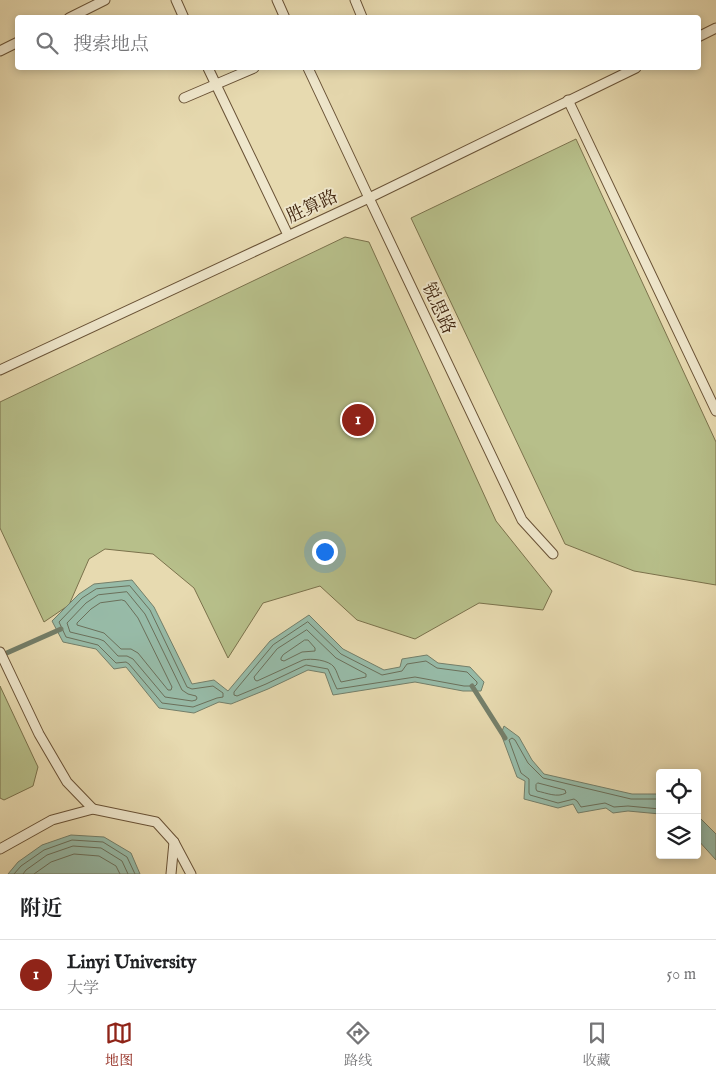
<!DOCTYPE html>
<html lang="zh">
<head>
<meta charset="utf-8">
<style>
	:root { --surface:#fff; --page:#f6f6f6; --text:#202124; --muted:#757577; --line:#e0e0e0; --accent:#8f2418 }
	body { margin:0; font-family:"IM FELL English","Noto Serif SC",serif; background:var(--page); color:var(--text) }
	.controls { position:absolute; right:15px; bottom:15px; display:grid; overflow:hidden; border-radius:5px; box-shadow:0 2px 8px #0003 }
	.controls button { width:45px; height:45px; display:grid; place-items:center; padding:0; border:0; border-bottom:1px solid var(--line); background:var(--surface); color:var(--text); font:25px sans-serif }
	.you { position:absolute; left:324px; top:551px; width:18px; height:18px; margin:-12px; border:4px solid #fff; border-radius:50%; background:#1a73e8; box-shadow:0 0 0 8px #1a73e833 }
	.badge { display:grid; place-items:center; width:32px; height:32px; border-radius:50%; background:var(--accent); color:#fff; font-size:16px; font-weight:700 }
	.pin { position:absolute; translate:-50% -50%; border:2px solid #fff; box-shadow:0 1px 5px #0006 }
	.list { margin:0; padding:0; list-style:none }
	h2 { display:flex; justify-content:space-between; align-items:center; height:65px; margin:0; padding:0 20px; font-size:21px }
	h2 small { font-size:16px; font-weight:400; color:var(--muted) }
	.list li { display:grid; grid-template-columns:32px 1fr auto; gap:15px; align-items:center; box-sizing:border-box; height:70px; padding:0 20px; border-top:1px solid var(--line) }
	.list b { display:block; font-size:19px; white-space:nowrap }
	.list p { margin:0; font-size:16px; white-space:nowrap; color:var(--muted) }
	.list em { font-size:16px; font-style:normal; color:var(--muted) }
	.icon { flex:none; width:28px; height:28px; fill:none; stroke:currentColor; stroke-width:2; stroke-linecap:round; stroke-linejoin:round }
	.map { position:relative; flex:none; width:716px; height:874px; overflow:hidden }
	.search { position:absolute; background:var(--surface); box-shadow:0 2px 8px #0003; left:15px; right:15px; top:15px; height:55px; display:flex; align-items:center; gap:12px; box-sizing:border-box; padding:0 18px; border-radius:5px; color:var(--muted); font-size:19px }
	.sheet { height:135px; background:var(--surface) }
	nav { display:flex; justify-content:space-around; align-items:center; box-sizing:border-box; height:70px; border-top:1px solid var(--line); background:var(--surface); font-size:14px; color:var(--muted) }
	nav a { display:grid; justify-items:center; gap:2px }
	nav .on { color:var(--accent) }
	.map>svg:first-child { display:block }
	.green { fill:#b7bf8a; stroke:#7b724c }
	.water { fill:#97bba8; stroke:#747f6a }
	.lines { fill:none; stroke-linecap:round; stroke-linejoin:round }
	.shore { stroke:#6b705b; stroke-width:1 }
	.stream { stroke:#747f6a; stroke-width:5 }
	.lane-casing { stroke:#695236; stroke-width:11 }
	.lane { stroke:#efe7cc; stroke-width:9 }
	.labels { text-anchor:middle; stroke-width:4; stroke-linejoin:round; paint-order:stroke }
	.street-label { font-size:18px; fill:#3f240e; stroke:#efe7cc }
</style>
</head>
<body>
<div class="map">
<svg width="716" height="874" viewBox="0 0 716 874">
	<rect width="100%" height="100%" fill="#e7dab0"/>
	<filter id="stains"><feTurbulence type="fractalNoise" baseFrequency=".004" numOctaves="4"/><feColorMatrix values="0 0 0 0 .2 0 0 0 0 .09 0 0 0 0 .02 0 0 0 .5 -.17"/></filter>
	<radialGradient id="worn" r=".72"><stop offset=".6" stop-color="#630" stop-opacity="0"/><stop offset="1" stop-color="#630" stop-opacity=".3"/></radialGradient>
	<g class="green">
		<polygon points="576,139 716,442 716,585 634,571 565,544 411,218"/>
		<polygon points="345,237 369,242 496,521 552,591 543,610 479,603 415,639 357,620 320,586 263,603 228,658 194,588 153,554 105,549 89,559 69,605 44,622 0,528 0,402"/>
		<polygon points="0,686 38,767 33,786 4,800 0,798"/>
	</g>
	<g class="water">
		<polygon points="132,580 154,607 192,684 214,680 228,691 270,641 309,615 343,649 384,670 400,667 402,659 427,655 438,663 470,667 484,682 481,691 463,691 415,682 333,695 325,673 308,670 268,689 231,704 219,702 194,713 159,708 126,667 114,669 96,649 63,642 52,621 79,594 94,584"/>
		<polygon points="504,726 519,737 532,760 544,774 632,794 658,794 660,795 660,814 628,811 613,813 606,808 578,813 573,804 558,808 524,799 525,781 517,777 501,734"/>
		<polygon points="697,815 716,834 716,860 697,839"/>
		<polygon points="71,835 104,837 131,853 140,874 8,874 18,862 42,845"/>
	</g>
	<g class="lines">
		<g class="shore">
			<polygon points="130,586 150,610 187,687 192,689 213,686 223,693 223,697 217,698 193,707 162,703 129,664 126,662 116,663 98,645 66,637 59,622 82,598 96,589"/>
			<polygon points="127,592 145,614 182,690 188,694 196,696 197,698 196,700 192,701 165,697 133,659 127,656 118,656 104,641 99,639 70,632 67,623 86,603 98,595"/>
			<polygon points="122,600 125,601 138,618 172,687 171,690 168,690 138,653 131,649 121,649 104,633 77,625 77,623 91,609 100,603"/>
			<polygon points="308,622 341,654 382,675 402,671 407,664 426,661 437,668 467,672 477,682 477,684 475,686 464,686 415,677 337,689 336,687 328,669 306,665 266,684 237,696 234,695 234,692 273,645"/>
			<path d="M 307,630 L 336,658 L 366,674 L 366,677 L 341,682 C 338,677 337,671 334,667 C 329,660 311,658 303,660 L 257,681 L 255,680 L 254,677 L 277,649 Z"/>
			<polygon points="305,640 308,640 315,648 315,651 302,652 284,661 281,660 281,658 283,655"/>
			<path d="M 538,783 L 565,790 L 566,793 C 557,798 547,793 537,791 L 536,789 L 536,785 Z"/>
			<polyline points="660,799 631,799 543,778 528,763 515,740 512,738 509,740 521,773 529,779 529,793 530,795 558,803 574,799 577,801 581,807 605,803 614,807 628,806 660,809"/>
			<polyline points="14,874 21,866 44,850 72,840 103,842 127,857 135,874"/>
			<polyline points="23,874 26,870 47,855 73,846 101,848 122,861 128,874"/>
			<polyline points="34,874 51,862 74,854 99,856 116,866 120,874"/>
		</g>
		<g class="stream">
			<polyline points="0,656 61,629"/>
			<polyline points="472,686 505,738"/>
		</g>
		<g class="lane-casing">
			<g id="lane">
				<polyline points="176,0 184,18"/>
				<polyline points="277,0 285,18"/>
				<polyline points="355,0 362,17"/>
				<polyline points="69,18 105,0"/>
				<polyline points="698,37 716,28"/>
				<polyline points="0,51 18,42"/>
				<polyline points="208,68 288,235"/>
				<polyline points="308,68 369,198 522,520 553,554"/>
				<polyline points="184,98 254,68"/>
				<polyline points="568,100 716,411"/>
				<polyline points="0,370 369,198 636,68"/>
				<polyline points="0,652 39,734 67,782 93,809"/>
				<polyline points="0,849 52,820 93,809 156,822 174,842 191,874"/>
				<polyline points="171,874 174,842"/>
			</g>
		</g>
		<use href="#lane" class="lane"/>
	</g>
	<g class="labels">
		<g class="street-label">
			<text transform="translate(312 206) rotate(-25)" y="6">胜算路</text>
			<text transform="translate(439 308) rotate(65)" y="6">锐思路</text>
		</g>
	</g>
	<rect width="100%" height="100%" filter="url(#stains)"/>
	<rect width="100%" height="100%" fill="url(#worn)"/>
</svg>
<div class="controls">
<button><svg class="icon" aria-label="locate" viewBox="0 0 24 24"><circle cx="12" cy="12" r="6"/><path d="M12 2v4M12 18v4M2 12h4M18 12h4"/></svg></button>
<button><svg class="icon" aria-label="layers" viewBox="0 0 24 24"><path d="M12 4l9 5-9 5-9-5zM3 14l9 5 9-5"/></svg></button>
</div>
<div class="you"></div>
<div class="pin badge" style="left:358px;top:420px">1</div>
<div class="search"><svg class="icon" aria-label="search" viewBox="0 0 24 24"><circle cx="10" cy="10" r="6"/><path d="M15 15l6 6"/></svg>搜索地点</div>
</div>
<section class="sheet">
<h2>附近<small></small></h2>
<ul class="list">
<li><span class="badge">1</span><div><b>Linyi University</b><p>大学</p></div><em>50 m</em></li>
</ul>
</section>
<nav>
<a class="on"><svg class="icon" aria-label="map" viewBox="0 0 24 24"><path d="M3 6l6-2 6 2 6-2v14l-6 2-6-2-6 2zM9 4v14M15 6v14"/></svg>地图</a>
<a><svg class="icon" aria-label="directions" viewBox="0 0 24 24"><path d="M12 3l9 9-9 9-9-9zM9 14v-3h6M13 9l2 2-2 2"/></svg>路线</a>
<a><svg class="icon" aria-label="saved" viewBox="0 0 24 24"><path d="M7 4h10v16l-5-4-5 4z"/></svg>收藏</a>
</nav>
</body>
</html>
